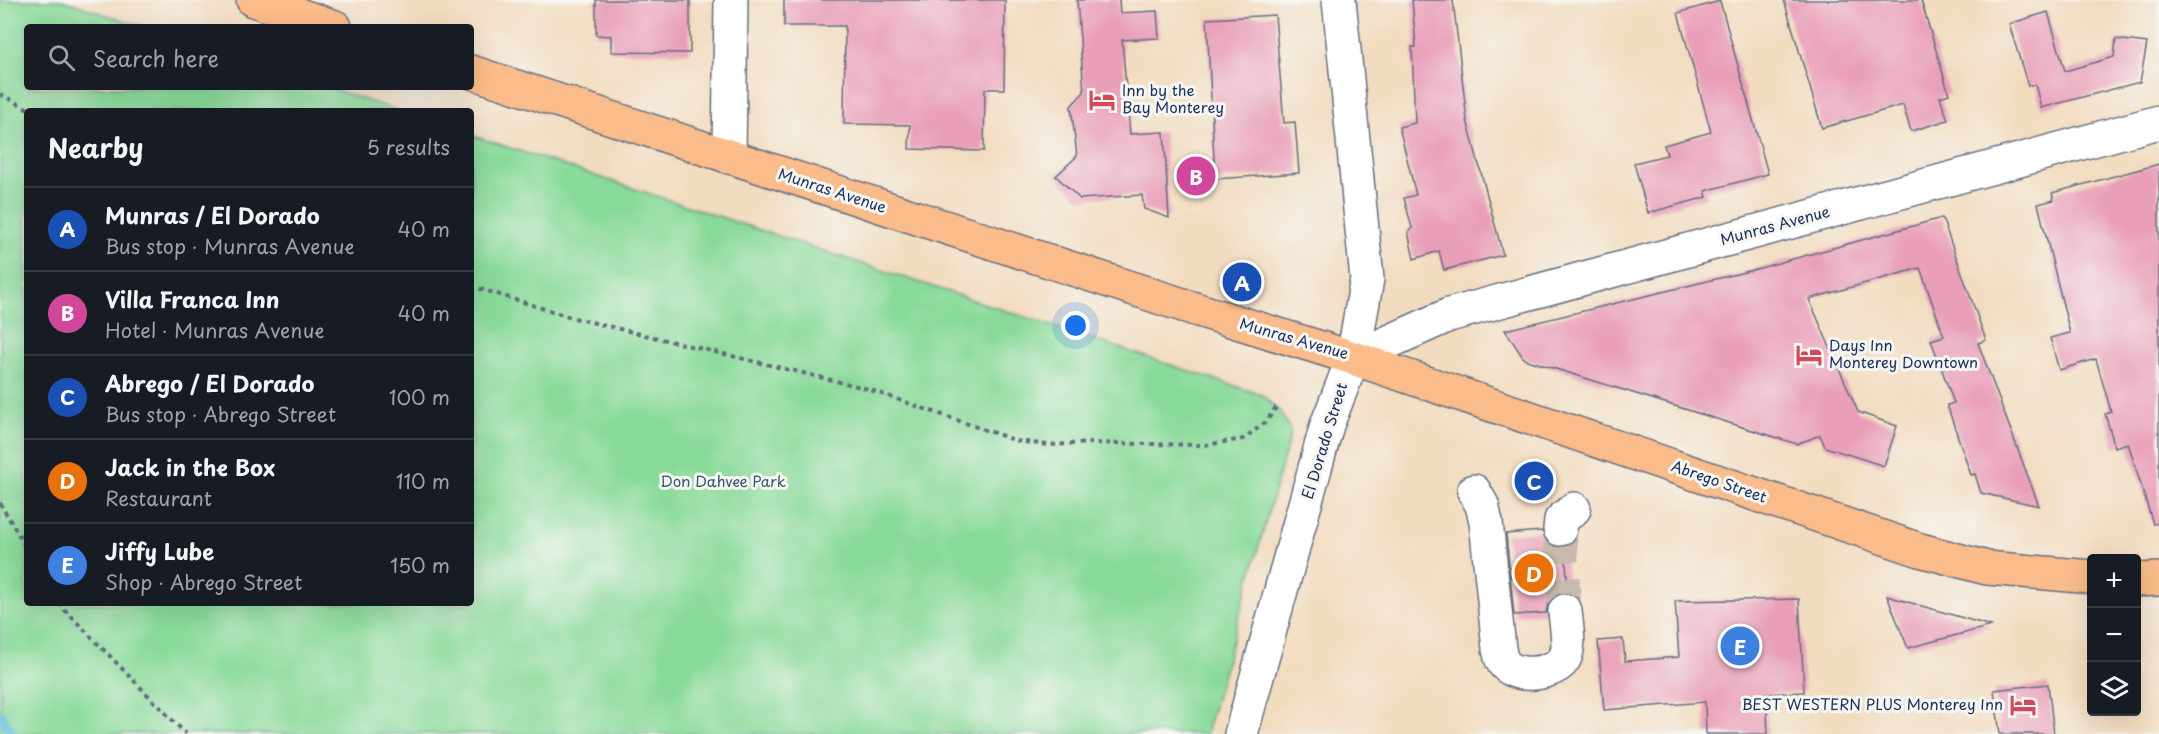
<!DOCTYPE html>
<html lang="en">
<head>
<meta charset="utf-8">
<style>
	:root { --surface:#171b24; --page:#20242c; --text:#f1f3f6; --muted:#9ea1a6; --line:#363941; --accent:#d1495b }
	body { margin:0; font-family:"Playpen Sans",sans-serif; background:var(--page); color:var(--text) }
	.controls { position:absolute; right:18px; bottom:18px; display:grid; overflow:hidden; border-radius:6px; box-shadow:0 6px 24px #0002 }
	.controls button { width:54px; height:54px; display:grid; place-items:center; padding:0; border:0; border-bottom:2px solid var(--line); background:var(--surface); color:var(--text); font:30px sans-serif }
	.you { position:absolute; left:1076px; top:326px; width:21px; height:21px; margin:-15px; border:4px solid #fff; border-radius:50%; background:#1a73e8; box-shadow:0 0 0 9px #1a73e833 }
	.badge { display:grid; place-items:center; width:39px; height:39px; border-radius:50%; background:var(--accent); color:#fff; font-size:20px; font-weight:700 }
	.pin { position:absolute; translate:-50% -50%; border:3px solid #fff; box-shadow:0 2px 6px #0006 }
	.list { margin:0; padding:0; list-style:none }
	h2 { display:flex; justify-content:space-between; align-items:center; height:78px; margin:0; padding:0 24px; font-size:26px }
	h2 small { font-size:20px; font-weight:400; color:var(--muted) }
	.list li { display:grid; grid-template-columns:39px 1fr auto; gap:18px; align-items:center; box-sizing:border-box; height:84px; padding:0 24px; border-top:2px solid var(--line) }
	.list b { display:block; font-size:22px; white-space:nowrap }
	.list p { margin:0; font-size:20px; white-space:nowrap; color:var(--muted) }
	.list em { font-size:20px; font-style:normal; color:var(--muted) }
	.icon { flex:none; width:33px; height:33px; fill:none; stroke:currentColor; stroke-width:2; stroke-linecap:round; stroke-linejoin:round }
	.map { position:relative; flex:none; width:2159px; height:734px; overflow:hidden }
	.search { position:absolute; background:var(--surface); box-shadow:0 6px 24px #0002; left:24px; top:24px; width:450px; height:66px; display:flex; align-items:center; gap:15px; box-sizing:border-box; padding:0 21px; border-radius:6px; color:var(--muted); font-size:22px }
	.panel { position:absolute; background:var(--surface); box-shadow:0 6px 24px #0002; left:24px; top:108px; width:450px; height:498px; border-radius:6px }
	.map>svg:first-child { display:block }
	.green { fill:#89da9a; stroke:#52847c; stroke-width:1.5 }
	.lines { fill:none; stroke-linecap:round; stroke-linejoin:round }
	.stream { stroke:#59bed7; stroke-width:10 }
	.building { fill:#e99fb8 }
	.minor-tunnel { stroke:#c7b9ac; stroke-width:33; stroke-dasharray:33 16; stroke-linecap:butt }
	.minor-casing { stroke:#666c80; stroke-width:36 }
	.major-casing { stroke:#666c80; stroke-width:36 }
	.path { stroke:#666c80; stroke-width:4; stroke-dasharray:4.5 4.5; stroke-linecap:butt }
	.minor { stroke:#fff; stroke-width:33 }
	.major { stroke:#f9bc8a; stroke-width:33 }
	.labels { text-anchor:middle; stroke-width:6; stroke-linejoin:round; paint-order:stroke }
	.poi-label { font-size:15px; fill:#1b2f5e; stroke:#f6f6f2; text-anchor:start }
	.street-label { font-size:15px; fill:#1b2f5e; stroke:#f6f6f2 }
	.park-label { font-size:15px; fill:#365a6d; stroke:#f6f6f2 }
</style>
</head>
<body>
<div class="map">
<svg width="2159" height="734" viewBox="0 0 2159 734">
	<rect width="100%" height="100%" fill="#f6f6f2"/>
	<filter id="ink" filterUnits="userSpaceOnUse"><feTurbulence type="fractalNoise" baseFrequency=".0167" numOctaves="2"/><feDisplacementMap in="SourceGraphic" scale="12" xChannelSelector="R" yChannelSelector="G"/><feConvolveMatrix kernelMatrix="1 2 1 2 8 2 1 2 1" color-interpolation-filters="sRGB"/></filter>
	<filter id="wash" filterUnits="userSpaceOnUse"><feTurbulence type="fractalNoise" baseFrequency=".008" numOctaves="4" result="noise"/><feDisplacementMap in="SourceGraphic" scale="24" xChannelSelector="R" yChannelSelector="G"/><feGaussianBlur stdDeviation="1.35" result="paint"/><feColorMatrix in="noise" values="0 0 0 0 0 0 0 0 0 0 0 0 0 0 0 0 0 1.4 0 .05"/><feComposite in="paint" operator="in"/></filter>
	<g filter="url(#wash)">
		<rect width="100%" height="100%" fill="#f2dcbf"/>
		<polygon class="green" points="0,0 62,0 144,27 27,27 27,87 326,87 399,111 27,111 27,603 471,603 471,135 1262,395 1281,413 1291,432 1206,734 0,734"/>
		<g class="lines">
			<polyline class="stream" points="0,715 13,734"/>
		</g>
		<g id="blocks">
			<g class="building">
				<polygon points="596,0 690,0 690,53 611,52 611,36 596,35"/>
				<polygon points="784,0 1005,0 1004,89 985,89 984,151 909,149 910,125 844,124 845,26 784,26"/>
				<polygon points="1077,0 1119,0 1120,13 1157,11 1159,38 1122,40 1130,134 1164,132 1169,218 1144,209 1142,195 1080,199 1056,176 1077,156 1071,106 1084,92"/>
				<polygon points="1412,0 1453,0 1467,120 1503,255 1444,270 1439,251 1414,259 1408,232 1412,228 1404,198 1416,195 1399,127 1415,123 1412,47 1416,47"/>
				<polygon points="1784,0 1921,0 1949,94 1940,97 1948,120 1911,131 1903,105 1822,128"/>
				<polygon points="1720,1 1768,174 1705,191 1707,197 1648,213 1634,163 1667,155 1664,145 1711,132 1678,13"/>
				<polygon points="2048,12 2065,71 2114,57 2116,39 2147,43 2140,82 2041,108 2035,84 2028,86 2009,24"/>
				<polygon points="1275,15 1284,123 1295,122 1299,173 1215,179 1207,19"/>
				<polygon points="2159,164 2159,523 2153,524 2128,443 2115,447 2105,414 2111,412 2096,359 2059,370 2050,338 2070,333 2038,204 2054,200 2052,193"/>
				<polygon points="1942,218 1986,340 1978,343 2039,506 1981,493 1975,474 1971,475 1947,405 1954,403 1931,340 1944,336 1920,268 1809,299 1858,412 1897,426 1884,466 1825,447 1820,435 1797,444 1524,359 1505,330 1749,271"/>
				<polygon points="1542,531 1549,544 1565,547 1568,593 1554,596 1548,604 1546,613 1514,615 1506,534"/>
				<polygon points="1887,596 1991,626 1908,648"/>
				<polygon points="1799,599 1804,692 1766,694 1768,734 1706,734 1705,702 1604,710 1598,641 1623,639 1625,661 1679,657 1675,601"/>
				<polygon points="2048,684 2054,734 2000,734 1994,690"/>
			</g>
		</g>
	</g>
	<g filter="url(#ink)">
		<use href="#blocks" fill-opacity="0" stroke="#666c80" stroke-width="1.5"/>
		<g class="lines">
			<polyline class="minor-tunnel" points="1560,529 1565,611"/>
			<g class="minor-casing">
				<g id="minor">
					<polyline points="729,157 731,0"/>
					<polyline points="1353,358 1449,315 2159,122"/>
					<path d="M 1474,491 L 1482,505 L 1486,522 L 1499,649 C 1500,653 1501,659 1503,662 C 1514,679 1549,675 1562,662 C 1572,652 1566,624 1565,611"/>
					<polyline points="1560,529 1561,520 1574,509"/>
					<polyline points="1241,734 1327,425 1353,358 1367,279 1339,0"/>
				</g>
			</g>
			<g class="major-casing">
				<g id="major">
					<polyline points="253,0 335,27"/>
					<polyline points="471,72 1195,309 1353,358 1920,550 1987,568 2092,577"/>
					<polyline points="2136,580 2159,579"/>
				</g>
			</g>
			<g class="path">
				<polyline points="0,94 32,111"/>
				<polyline points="471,286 574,318 865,388 1017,441 1048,445 1093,443 1205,445 1243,439 1266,422 1278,404"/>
				<polyline points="0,503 27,549"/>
				<polyline points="58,603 186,734"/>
			</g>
			<use href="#minor" class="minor"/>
			<use href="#major" class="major"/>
		</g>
	</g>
	<defs>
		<g id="hotel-bare" transform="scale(2.07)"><path d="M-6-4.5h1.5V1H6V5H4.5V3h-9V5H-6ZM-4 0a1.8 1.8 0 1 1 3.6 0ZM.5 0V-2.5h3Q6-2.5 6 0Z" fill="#d1495b" stroke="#f6f6f2" stroke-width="2.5" paint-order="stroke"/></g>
	</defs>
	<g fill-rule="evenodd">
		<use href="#hotel-bare" x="1102" y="100"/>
		<use href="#hotel-bare" x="1809" y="355"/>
		<use href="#hotel-bare" x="2023" y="705"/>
	</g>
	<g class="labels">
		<g class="poi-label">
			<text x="1122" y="96">Inn by the<tspan x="1122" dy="17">Bay Monterey</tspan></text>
			<text x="1829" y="351">Days Inn<tspan x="1829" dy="17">Monterey Downtown</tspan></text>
			<text x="2003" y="710" text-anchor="end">BEST WESTERN PLUS Monterey Inn</text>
		</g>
		<g class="street-label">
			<text transform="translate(832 191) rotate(18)" y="5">Munras Avenue</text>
			<text transform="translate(1775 226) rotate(-15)" y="5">Munras Avenue</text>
			<text transform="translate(1294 339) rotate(16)" y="5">Munras Avenue</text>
			<text transform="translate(1325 441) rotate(-73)" y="5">El Dorado Street</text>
			<text transform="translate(1719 482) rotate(19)" y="5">Abrego Street</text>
		</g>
		<g class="park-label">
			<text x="723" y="487">Don Dahvee Park</text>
		</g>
	</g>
</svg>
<div class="controls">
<button>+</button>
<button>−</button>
<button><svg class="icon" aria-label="layers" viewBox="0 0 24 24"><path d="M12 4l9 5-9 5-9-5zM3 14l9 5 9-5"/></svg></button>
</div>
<div class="you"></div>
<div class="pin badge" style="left:1242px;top:282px;background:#1a4fb4">A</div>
<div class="pin badge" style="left:1196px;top:176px;background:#d1479c">B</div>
<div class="pin badge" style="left:1534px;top:481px;background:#1a4fb4">C</div>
<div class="pin badge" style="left:1534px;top:573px;background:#e8710a">D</div>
<div class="pin badge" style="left:1740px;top:646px;background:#3f7fe0">E</div>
<div class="search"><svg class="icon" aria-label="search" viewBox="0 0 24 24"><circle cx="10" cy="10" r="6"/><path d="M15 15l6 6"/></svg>Search here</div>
<section class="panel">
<h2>Nearby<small>5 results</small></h2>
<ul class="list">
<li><span class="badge" style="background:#1a4fb4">A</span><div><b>Munras / El Dorado</b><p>Bus stop · Munras Avenue</p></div><em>40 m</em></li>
<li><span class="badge" style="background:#d1479c">B</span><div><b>Villa Franca Inn</b><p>Hotel · Munras Avenue</p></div><em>40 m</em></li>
<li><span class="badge" style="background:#1a4fb4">C</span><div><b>Abrego / El Dorado</b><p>Bus stop · Abrego Street</p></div><em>100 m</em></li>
<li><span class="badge" style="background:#e8710a">D</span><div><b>Jack in the Box</b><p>Restaurant</p></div><em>110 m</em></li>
<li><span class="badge" style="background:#3f7fe0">E</span><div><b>Jiffy Lube</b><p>Shop · Abrego Street</p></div><em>150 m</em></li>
</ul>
</section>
</div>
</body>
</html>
